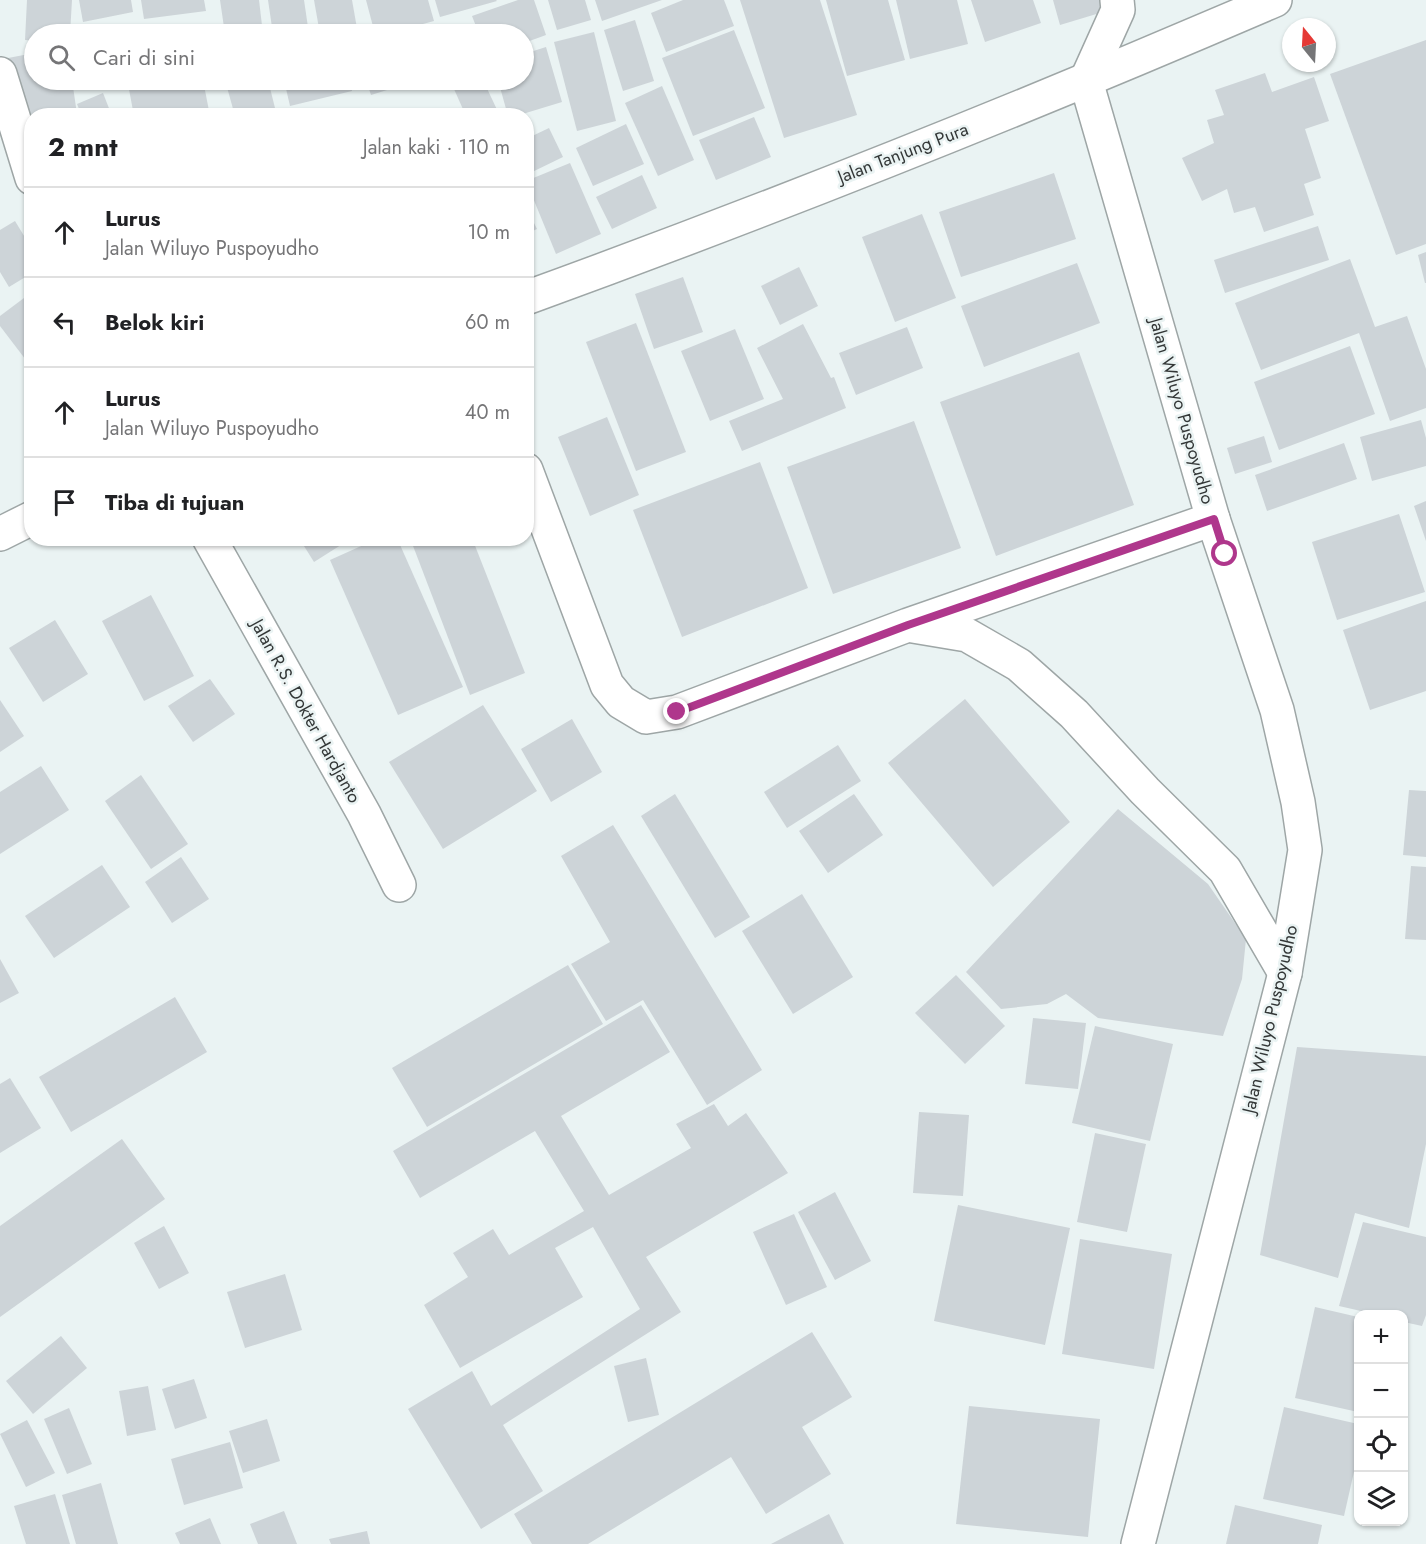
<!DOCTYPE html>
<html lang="id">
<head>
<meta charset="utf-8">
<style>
	:root { --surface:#fff; --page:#f6f6f6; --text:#202124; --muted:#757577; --line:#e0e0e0 }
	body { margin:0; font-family:Jost,sans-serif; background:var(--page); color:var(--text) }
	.controls { position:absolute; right:18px; bottom:18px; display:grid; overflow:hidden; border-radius:12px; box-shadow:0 2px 4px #0004 }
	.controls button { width:54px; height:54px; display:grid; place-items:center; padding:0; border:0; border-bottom:2px solid var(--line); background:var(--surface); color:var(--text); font:30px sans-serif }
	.compass { position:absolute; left:1282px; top:18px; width:54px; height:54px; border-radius:50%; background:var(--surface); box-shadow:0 2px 4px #0004; rotate:342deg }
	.stop { position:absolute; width:18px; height:18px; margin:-14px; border:4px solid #af378c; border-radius:50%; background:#fff }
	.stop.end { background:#af378c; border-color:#fff; box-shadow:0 2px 6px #0008 }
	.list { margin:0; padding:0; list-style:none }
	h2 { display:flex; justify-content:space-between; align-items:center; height:78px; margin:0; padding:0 24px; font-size:26px }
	h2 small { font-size:20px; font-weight:400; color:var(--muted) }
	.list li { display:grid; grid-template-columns:39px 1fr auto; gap:18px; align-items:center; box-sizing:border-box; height:90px; padding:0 24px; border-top:2px solid var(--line) }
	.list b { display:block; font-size:22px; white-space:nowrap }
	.list p { margin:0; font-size:20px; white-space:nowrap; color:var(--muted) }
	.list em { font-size:20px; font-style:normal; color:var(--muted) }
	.icon { flex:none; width:33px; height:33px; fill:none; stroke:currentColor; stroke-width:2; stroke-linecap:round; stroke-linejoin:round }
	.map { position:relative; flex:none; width:1426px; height:1544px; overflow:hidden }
	.search { position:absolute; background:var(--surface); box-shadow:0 2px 4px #0004; left:24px; top:24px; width:510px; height:66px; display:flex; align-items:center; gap:15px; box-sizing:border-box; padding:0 21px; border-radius:33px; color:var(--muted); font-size:22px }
	.panel { position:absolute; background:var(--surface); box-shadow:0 2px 4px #0004; left:24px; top:108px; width:510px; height:438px; border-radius:24px }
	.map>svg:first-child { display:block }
	.building { fill:#cdd4d8 }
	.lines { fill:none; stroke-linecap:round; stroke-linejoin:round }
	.street-casing { stroke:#9ea6a6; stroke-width:36 }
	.secondary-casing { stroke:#9ea6a6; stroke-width:36 }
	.street { stroke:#fff; stroke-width:33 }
	.secondary { stroke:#fff; stroke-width:33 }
	.route { stroke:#af378c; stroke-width:8 }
	.labels { text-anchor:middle; stroke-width:5; stroke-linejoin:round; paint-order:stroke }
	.street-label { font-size:18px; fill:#333737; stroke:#eaf3f3 }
</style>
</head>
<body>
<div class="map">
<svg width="1426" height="1544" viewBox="0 0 1426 1544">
	<rect width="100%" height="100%" fill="#eaf3f3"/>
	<g class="building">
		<polygon points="27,0 72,0 70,34 34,34 34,41 25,40"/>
		<polygon points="79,0 131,0 133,12 83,22"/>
		<polygon points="141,0 204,0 206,11 144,19"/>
		<polygon points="220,0 259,0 263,34 225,34"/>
		<polygon points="268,0 304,0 309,34 273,34"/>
		<polygon points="314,0 352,0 358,34 320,34"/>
		<polygon points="366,0 428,0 434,21 386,34 375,34"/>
		<polygon points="435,0 496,0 497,1 440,17"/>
		<polygon points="518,0 534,0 546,35 524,43 524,34 479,34 472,16"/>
		<polygon points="548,0 585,0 591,20 557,30"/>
		<polygon points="595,0 662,0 602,21"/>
		<polygon points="683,0 724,0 734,26 666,52 651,13"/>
		<polygon points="740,0 820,0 857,115 784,138"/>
		<polygon points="826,0 888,0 905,60 847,76"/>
		<polygon points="896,0 957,0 968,44 910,59"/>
		<polygon points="971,0 1033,0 1041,23 985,42"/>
		<polygon points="1053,0 1110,0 1113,9 1060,25"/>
		<polygon points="635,20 654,81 623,91 604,30"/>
		<polygon points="734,30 765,108 693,136 662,58"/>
		<polygon points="594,32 616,121 577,131 554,42"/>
		<polygon points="1426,40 1426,244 1396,255 1330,74"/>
		<polygon points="546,47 562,102 516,116 508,116 498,80 524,80 524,54"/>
		<polygon points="34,53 34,80 72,80 77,114 32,116 32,123 3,59"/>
		<polygon points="1265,73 1272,92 1314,77 1329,121 1305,129 1321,178 1304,184 1314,215 1264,232 1255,207 1234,213 1227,189 1202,201 1182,158 1214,143 1207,120 1224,115 1215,90"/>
		<polygon points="150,80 203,80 210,116 134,116 128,84"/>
		<polygon points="225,80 268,80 277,116 235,116"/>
		<polygon points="284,80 350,80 352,91 290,106"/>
		<polygon points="366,80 398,80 400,86 371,95"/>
		<polygon points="450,80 483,80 500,116 466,116"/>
		<polygon points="662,86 694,160 658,176 625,103"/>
		<polygon points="103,93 112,116 82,116 77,104"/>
		<polygon points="754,117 771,157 716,180 699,140"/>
		<polygon points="626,124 644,164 593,186 576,148"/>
		<polygon points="549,128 563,157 526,175 526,139"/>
		<polygon points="570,163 601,234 556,254 526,181"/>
		<polygon points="1054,173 1076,239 961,277 939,212"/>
		<polygon points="642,175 657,208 612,229 596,197"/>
		<polygon points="526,207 537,229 526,234"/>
		<polygon points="922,214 956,298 895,322 862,237"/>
		<polygon points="15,221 32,249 32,273 9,287 0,272 0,230"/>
		<polygon points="1318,226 1329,260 1225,293 1214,260"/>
		<polygon points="1426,252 1426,283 1425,283 1418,255"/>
		<polygon points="1350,259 1375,327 1407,316 1426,369 1426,408 1390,421 1359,333 1261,370 1235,303"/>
		<polygon points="1077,263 1100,323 984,367 961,306"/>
		<polygon points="799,267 818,306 780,325 761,286"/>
		<polygon points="683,277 703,332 654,349 635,294"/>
		<polygon points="32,292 32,368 0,326 0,316"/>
		<polygon points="636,323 686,452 636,471 586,342"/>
		<polygon points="803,324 831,378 834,377 846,408 742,451 729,421 783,399 757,348"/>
		<polygon points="907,327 923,368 856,395 839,353"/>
		<polygon points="735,329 764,399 710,421 681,351"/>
		<polygon points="1350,346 1375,414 1279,450 1254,382"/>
		<polygon points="1079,352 1134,505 996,556 940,402"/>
		<polygon points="607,417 639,495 590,516 558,437"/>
		<polygon points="1421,420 1426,438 1426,466 1372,481 1360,437"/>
		<polygon points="914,421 961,548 833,594 787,467"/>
		<polygon points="1264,436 1272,462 1235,474 1227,448"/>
		<polygon points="1344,443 1357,479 1267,511 1255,475"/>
		<polygon points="760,462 808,588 682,637 633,510"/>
		<polygon points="1426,501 1426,541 1414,506"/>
		<polygon points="1399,514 1425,592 1337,620 1312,542"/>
		<polygon points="299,538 352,538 314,562"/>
		<polygon points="379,538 397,538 463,687 398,715 330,560"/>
		<polygon points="410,538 472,538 525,673 470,695"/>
		<polygon points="151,595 194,676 144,701 102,621"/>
		<polygon points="1426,601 1426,691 1370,710 1343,630"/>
		<polygon points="55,620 88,674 43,702 9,648"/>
		<polygon points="210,679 235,714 193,742 168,706"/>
		<polygon points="965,699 1070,822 993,887 888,763"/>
		<polygon points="0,700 24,736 0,752"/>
		<polygon points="483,705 537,791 443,849 389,762"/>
		<polygon points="572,719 602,772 551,802 521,749"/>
		<polygon points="838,745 861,781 787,828 764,792"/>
		<polygon points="41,766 69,810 0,854 0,792"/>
		<polygon points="141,775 188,844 151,869 105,801"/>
		<polygon points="1409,790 1426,791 1426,857 1403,855"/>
		<polygon points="675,794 750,917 715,938 641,816"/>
		<polygon points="854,794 883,835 828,873 799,831"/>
		<polygon points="1118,809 1208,884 1246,939 1242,979 1223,1036 1098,1018 1066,994 1047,1004 1001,1009 966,972"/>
		<polygon points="613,825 762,1070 707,1105 643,1000 606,1021 571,964 610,942 561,856"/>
		<polygon points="181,857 209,899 172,923 145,882"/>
		<polygon points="102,865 130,907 54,958 25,916"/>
		<polygon points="1411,866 1426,867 1426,940 1405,939"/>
		<polygon points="802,894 853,977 793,1014 742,931"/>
		<polygon points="0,959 19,993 0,1003"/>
		<polygon points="568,965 603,1024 427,1127 392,1068"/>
		<polygon points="956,975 1005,1026 965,1064 915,1013"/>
		<polygon points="175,997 207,1052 71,1132 39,1077"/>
		<polygon points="641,1005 670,1052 561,1116 609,1195 691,1148 676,1124 714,1104 728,1126 746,1113 788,1173 646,1257 681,1312 503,1425 543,1491 481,1529 408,1409 472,1371 491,1406 640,1309 593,1227 555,1248 583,1297 460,1368 424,1305 468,1277 453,1253 493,1229 509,1255 584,1211 535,1131 420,1198 393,1151"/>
		<polygon points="1033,1018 1086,1023 1078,1089 1025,1084"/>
		<polygon points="1095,1026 1173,1044 1150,1141 1072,1123"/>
		<polygon points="1297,1047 1426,1056 1426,1144 1409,1228 1355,1213 1338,1278 1260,1255"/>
		<polygon points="10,1078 41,1128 0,1153 0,1084"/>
		<polygon points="919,1112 969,1115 963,1196 913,1193"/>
		<polygon points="1095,1133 1146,1144 1127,1232 1077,1222"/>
		<polygon points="122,1139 165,1199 0,1317 0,1226"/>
		<polygon points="835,1192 871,1261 835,1280 798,1212"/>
		<polygon points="958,1205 1070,1228 1045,1345 934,1321"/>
		<polygon points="794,1214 827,1287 786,1305 753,1232"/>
		<polygon points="1363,1222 1426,1237 1426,1315 1422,1326 1404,1322 1404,1314 1374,1314 1339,1306"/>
		<polygon points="164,1226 189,1273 159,1289 134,1243"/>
		<polygon points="1080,1239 1172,1254 1154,1369 1062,1354"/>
		<polygon points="285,1274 302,1330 245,1348 227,1292"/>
		<polygon points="1315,1307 1358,1317 1358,1412 1295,1398"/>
		<polygon points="812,1332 852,1397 802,1427 831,1474 766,1514 731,1457 588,1544 532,1544 514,1514"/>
		<polygon points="61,1336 87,1368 33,1414 6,1381"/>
		<polygon points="646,1358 659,1415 628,1422 614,1366"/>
		<polygon points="194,1379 207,1418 175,1429 162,1389"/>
		<polygon points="148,1386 156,1430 127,1436 119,1391"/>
		<polygon points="969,1406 1100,1419 1088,1537 956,1524"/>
		<polygon points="1284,1407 1358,1424 1358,1454 1344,1516 1263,1499"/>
		<polygon points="69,1408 92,1464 67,1474 44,1419"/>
		<polygon points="267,1419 280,1461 243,1473 229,1431"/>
		<polygon points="27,1420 55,1473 26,1487 0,1434"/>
		<polygon points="230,1442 243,1488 184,1505 171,1459"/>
		<polygon points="101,1483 118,1544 76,1544 62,1495"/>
		<polygon points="55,1494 70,1544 26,1544 14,1506"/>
		<polygon points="1235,1505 1322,1525 1318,1544 1226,1544"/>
		<polygon points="284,1511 297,1544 258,1544 250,1524"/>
		<polygon points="829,1514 844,1544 771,1544"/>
		<polygon points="210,1518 221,1544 180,1544 175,1533"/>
		<polygon points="367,1531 370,1544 331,1544 329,1539"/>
	</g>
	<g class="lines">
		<g class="street-casing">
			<g id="street">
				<polyline points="0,74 32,178"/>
				<polyline points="1086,81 1118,10 1117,0"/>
				<polyline points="526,470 607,685 621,702 646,717 677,712 908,625 1213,519"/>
				<polyline points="209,538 364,814 399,885"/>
				<polyline points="913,626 967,635 1019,665 1074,714 1145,791 1225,870 1285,973"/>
			</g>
		</g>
		<g class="secondary-casing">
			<g id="secondary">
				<polyline points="1086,81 1213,519 1277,710 1298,802 1305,850 1285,973 1138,1544"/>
				<path d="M 526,298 C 779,206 1029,106 1275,0"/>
				<polyline points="0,534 32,518"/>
			</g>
		</g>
		<use href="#street" class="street"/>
		<use href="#secondary" class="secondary"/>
	</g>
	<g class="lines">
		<polyline class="route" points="677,712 908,625 1214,519 1225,554"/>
	</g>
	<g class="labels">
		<g class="street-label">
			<text transform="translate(903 153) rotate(-21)" y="6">Jalan Tanjung Pura</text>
			<text transform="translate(1182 411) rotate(74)" y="6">Jalan Wiluyo Puspoyudho</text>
			<text transform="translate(306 711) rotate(61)" y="6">Jalan R.S. Dokter Hardjanto</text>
			<text transform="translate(1270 1019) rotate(-77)" y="6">Jalan Wiluyo Puspoyudho</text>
		</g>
	</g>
</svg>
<div class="controls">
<button>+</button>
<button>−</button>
<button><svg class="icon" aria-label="locate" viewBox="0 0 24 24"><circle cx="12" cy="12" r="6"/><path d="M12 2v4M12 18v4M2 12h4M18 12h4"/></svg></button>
<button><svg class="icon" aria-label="layers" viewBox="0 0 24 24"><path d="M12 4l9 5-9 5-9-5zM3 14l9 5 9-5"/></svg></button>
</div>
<svg class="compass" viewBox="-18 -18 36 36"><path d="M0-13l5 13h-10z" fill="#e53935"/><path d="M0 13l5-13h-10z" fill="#757577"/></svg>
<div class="stop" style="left:1225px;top:554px"></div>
<div class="stop end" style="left:677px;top:712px"></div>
<div class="search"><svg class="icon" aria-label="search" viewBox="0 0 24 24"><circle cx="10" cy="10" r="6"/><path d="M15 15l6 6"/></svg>Cari di sini</div>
<section class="panel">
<h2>2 mnt<small>Jalan kaki · 110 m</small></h2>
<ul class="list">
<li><svg class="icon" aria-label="ahead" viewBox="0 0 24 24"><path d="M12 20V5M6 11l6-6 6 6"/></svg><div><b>Lurus</b><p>Jalan Wiluyo Puspoyudho</p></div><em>10 m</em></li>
<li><svg class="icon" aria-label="left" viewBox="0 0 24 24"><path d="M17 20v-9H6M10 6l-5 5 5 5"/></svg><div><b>Belok kiri</b></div><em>60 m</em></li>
<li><svg class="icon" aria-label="ahead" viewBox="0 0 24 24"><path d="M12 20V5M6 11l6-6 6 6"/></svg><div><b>Lurus</b><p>Jalan Wiluyo Puspoyudho</p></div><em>40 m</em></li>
<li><svg class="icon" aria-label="arrive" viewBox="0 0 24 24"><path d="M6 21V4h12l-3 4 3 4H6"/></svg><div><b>Tiba di tujuan</b></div></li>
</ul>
</section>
</div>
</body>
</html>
